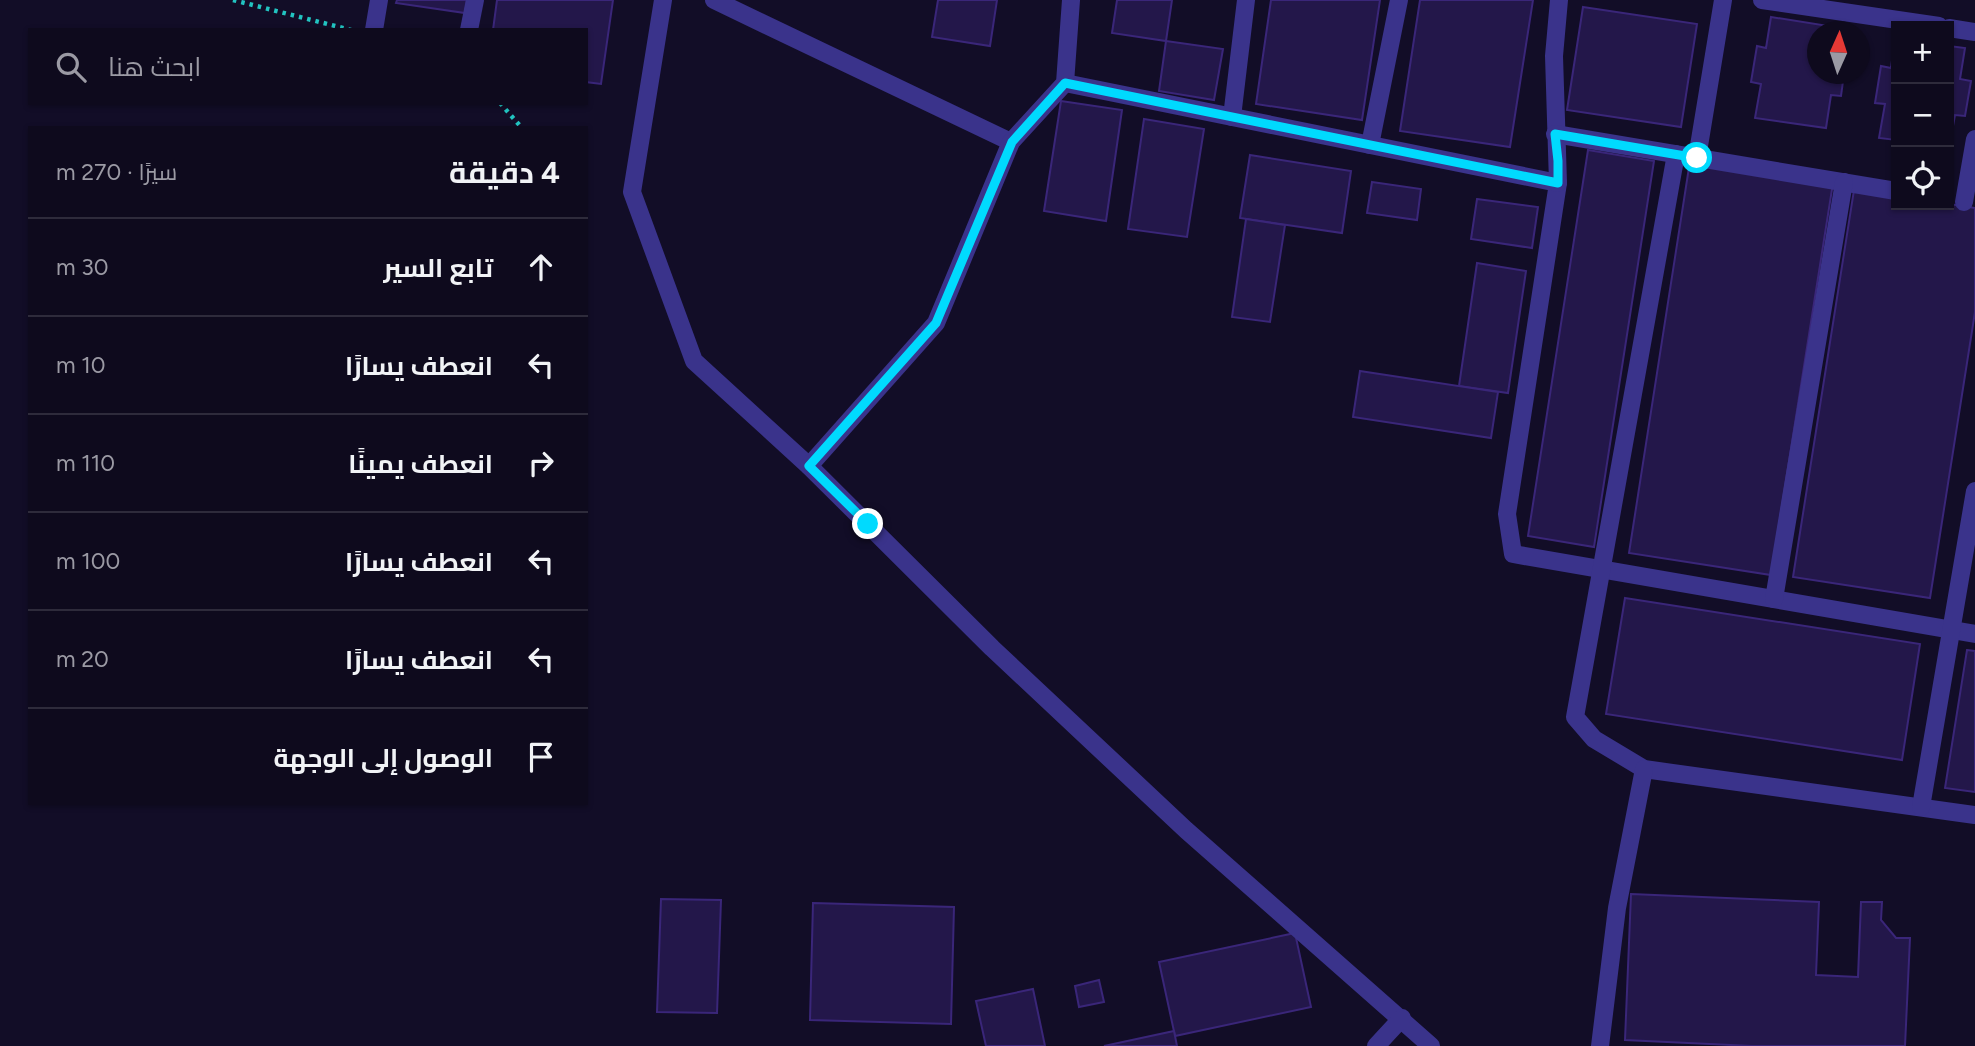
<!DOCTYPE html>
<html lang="ar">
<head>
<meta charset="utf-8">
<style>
	:root { --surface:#0e0a1d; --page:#171326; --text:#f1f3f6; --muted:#9b9aa4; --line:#2e2b3b }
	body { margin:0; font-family:Figtree,Cairo,sans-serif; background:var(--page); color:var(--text); direction:rtl }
	.controls { position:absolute; right:21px; top:21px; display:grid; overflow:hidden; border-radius:0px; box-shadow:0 2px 5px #0004 }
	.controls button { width:63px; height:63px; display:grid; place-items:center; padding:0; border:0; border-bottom:2px solid var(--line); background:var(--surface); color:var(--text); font:35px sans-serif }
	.compass { position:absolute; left:1807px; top:21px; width:63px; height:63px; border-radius:50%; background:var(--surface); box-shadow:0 2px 5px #0004; rotate:3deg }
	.stop { position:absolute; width:21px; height:21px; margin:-16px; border:5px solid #00dafe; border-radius:50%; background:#fff }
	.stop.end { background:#00dafe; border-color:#fff; box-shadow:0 2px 7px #0008 }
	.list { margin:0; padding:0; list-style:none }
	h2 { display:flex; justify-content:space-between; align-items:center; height:91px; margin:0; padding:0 28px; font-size:30px }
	h2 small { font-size:23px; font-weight:400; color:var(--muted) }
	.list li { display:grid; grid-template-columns:46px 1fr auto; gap:21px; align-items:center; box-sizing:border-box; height:98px; padding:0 28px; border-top:2px solid var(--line) }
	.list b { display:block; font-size:26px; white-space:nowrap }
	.list em { font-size:23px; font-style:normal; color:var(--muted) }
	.icon { flex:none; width:38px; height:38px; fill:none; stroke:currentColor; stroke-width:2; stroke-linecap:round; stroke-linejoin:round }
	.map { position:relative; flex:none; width:1975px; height:1046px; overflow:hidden; direction:ltr }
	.search { position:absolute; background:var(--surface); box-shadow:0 2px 5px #0004; left:28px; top:28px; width:560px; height:77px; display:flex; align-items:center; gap:18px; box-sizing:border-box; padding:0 24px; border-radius:0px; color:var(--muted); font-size:26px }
	.panel { position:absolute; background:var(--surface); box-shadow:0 2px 5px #0004; left:28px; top:126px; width:560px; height:679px; border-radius:0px; direction:rtl }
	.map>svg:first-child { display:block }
	.building { fill:#23174a; stroke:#3a2679; stroke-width:2 }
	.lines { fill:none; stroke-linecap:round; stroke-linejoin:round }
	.path { stroke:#22c4c1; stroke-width:4.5; stroke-dasharray:3.5 5; stroke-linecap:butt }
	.street { stroke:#3a338b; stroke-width:18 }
	.route { stroke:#00dafe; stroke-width:9 }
</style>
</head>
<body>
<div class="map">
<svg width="1975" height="1046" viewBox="0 0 1975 1046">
	<rect width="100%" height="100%" fill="#120d27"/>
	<g class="building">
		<polygon points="397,0 467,0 465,13 396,3"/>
		<polygon points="497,0 613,0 601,84 586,82 586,30 493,30"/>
		<polygon points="938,0 997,0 990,46 932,37"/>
		<polygon points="1117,0 1172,0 1166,41 1112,33"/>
		<polygon points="1271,0 1380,0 1362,120 1256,104"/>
		<polygon points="1420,0 1533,0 1510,147 1400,131"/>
		<polygon points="1583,7 1697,24 1681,127 1567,110"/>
		<polygon points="1771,17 1841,28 1841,32 1818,32 1818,74 1844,74 1841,96 1831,95 1826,128 1755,118 1761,84 1751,82 1757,46 1766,48"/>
		<polygon points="1895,38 1896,38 1896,140 1879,138 1885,104 1875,103 1881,66 1891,68"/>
		<polygon points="1166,41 1223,49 1214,100 1159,91"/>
		<polygon points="1949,46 1965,48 1960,79 1971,81 1965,116 1955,115 1949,148"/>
		<polygon points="1061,101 1122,110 1106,221 1044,211"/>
		<polygon points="1144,119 1204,129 1187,237 1128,229"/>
		<polygon points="1588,150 1654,161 1594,547 1528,536"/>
		<polygon points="1250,155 1351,171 1342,233 1240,218"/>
		<polygon points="1690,161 1833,183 1771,575 1629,553"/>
		<polygon points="1372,182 1421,189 1417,220 1367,213"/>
		<polygon points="1854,190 1896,196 1896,205 1949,204 1975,208 1975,312 1930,598 1793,577"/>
		<polygon points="1477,199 1538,207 1532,248 1471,239"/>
		<polygon points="1246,219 1285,225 1270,322 1232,317"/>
		<polygon points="1477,263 1526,271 1508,393 1459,386"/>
		<polygon points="1360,371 1498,392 1491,438 1353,417"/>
		<polygon points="1625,598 1920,644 1902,760 1606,714"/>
		<polygon points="1967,650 1975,651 1975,792 1945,788"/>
		<polygon points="1631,894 1819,902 1816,975 1858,977 1861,902 1882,902 1881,920 1896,938 1910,938 1905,1046 1752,1046 1625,1040"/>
		<polygon points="661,899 721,900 717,1013 657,1012"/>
		<polygon points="813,903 954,907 951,1024 810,1020"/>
		<polygon points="1295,933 1311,1007 1175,1036 1159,962"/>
		<polygon points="1099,980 1104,1002 1079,1007 1075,986"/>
		<polygon points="1033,989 1045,1046 986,1046 976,1001"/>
		<polygon points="1174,1031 1177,1046 1104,1046"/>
	</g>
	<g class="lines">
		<g class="path">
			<polyline points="233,0 351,30"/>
			<polyline points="500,103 522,128"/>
		</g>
		<g class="street">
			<polyline points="663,0 632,192 694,361 809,466 992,648 1186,830 1431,1046"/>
			<polyline points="714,0 1011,142"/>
			<polyline points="1559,0 1554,56 1558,183 1507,514 1513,554 1975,634"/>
			<polyline points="1762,0 1939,26"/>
			<polyline points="1949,28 1975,32"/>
			<polyline points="374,30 379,0"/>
			<polyline points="469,30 475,0"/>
			<polyline points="1065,83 1558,183"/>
			<polyline points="1232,117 1246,0"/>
			<polyline points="1555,134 1896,191"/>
			<polyline points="1370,145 1399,0"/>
			<polyline points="1676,154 1575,717 1594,739 1644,769 1975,815"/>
			<polyline points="1697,158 1723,0"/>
			<polyline points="1964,202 1975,139"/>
			<polyline points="809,466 936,323 1011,142 1065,83 1071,0"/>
			<polyline points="1774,599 1844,182"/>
			<polyline points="1921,807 1975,491"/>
			<polyline points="1376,1046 1402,1018"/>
			<polyline points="1600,1046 1617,908 1644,769"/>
		</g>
	</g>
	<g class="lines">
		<polyline class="route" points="868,524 809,466 936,323 1012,142 1065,83 1558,183 1558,161 1555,134 1697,158"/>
	</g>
</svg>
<div class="controls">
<button>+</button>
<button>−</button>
<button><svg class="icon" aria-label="locate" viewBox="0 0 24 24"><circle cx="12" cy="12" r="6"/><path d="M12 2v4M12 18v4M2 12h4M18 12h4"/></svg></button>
</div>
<svg class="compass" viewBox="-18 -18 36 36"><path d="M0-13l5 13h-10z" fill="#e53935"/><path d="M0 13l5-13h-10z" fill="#9b9aa4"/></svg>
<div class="stop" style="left:1697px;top:158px"></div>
<div class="stop end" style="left:868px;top:524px"></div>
<div class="search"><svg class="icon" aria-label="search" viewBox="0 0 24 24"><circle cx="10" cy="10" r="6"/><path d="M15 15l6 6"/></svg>ابحث هنا</div>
<section class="panel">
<h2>4 دقيقة<small>سيرًا · 270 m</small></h2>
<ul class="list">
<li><svg class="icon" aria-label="ahead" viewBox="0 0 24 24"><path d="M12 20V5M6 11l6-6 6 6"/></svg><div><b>تابع السير</b></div><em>30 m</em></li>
<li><svg class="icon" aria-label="left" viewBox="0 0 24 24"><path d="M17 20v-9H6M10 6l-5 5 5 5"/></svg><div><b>انعطف يسارًا</b></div><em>10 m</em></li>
<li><svg class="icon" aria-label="right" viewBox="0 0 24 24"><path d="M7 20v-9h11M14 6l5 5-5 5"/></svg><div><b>انعطف يمينًا</b></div><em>110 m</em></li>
<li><svg class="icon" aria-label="left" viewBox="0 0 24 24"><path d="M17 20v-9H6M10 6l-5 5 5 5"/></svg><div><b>انعطف يسارًا</b></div><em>100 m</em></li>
<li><svg class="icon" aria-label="left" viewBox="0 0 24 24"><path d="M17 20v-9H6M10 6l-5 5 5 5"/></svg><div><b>انعطف يسارًا</b></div><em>20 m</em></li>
<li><svg class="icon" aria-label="arrive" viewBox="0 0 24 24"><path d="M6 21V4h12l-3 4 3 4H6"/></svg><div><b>الوصول إلى الوجهة</b></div></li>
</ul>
</section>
</div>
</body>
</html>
